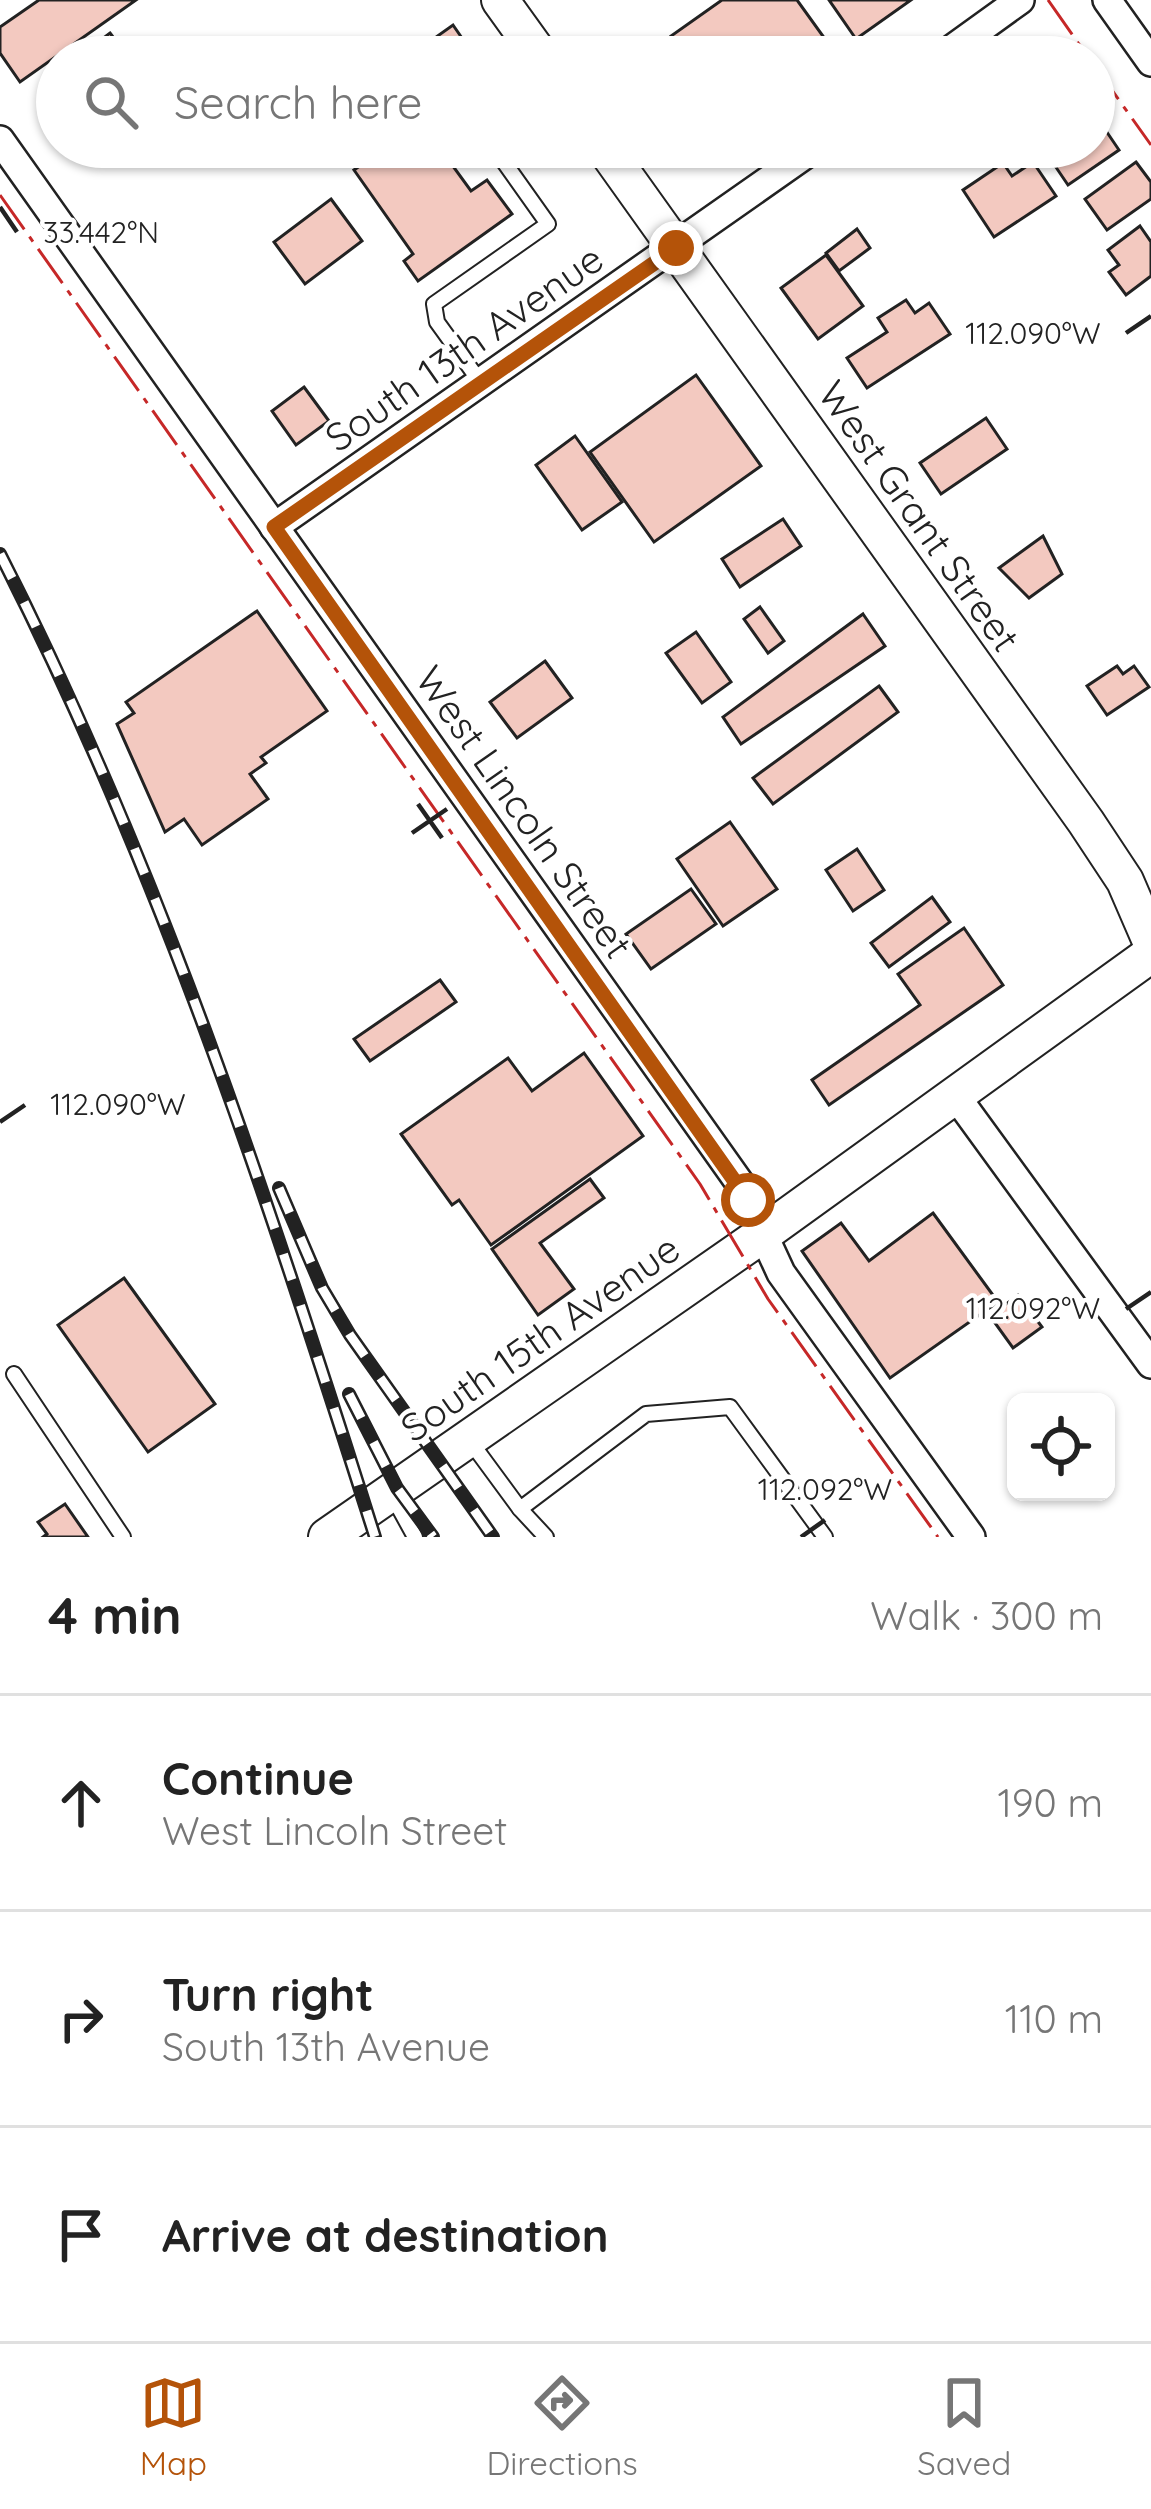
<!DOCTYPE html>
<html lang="en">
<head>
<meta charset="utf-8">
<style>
	:root { --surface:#fff; --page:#f6f6f6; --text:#222; --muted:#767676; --line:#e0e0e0; --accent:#b45309 }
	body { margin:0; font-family:Quicksand,sans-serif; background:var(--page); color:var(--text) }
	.controls { position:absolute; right:36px; bottom:36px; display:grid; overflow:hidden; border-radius:18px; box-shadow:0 3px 9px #0004 }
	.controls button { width:108px; height:108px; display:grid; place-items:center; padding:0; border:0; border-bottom:3px solid var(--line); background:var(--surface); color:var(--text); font:60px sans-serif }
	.stop { position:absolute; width:36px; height:36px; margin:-27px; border:9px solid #b45309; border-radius:50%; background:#fff }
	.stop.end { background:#b45309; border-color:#fff; box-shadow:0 3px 12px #0008 }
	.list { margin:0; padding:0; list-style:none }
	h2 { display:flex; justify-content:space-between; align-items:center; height:156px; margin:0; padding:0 48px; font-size:51px }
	h2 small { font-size:39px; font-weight:400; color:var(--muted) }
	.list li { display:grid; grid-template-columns:78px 1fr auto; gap:36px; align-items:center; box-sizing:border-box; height:216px; padding:0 48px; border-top:3px solid var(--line) }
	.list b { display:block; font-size:45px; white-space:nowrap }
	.list p { margin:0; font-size:39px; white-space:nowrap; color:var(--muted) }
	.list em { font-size:39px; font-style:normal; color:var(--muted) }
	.icon { flex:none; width:66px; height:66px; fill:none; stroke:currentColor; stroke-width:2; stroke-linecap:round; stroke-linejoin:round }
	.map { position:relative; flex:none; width:1151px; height:1537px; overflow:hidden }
	.search { position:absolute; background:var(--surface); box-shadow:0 3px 9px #0004; left:36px; right:36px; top:36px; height:132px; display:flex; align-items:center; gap:30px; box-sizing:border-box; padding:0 42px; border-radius:66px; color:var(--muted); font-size:45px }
	.sheet { height:804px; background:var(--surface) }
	nav { display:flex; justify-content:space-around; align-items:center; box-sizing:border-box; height:168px; border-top:3px solid var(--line); background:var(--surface); font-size:33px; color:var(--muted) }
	nav a { display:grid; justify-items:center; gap:6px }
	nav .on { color:var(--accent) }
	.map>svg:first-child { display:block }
	.building { fill:#f3c9c0; stroke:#222; stroke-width:3 }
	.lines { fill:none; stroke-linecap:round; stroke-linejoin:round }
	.lane-casing { stroke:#222; stroke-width:18 }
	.street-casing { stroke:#222; stroke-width:32 }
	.secondary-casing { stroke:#222; stroke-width:40 }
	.lane { stroke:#fff; stroke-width:14 }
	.street { stroke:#fff; stroke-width:27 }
	.secondary { stroke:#fff; stroke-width:36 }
	.rail-casing { stroke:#222; stroke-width:14 }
	.rail { stroke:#fff; stroke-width:9; stroke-dasharray:27; stroke-linecap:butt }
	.power { stroke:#c62828; stroke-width:3; stroke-dasharray:42 9 6 9; stroke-linecap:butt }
	.route { stroke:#b45309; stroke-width:15 }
	.ticks { fill:none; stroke:#222; stroke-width:4.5 }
	.labels { text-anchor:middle; stroke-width:9; stroke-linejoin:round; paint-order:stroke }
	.street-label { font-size:39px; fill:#222; stroke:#fff }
	.ticks-label { font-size:30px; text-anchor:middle; fill:#222; stroke:#fff; stroke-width:9; stroke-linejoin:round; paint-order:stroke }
</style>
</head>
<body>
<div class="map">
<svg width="1151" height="1537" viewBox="0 0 1151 1537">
	<rect width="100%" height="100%" fill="#fff"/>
	<g class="building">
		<polygon points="39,0 136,0 20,82 0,53 0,27"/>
		<polygon points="722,0 797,0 838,57 754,57 749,50 739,57 686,57 671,36"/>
		<polygon points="829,0 911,0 856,39"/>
		<polygon points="453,25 475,57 408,57"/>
		<polygon points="110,33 128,57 78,57"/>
		<polygon points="1098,119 1119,150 1068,185 1047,154 1057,147 1094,147"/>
		<polygon points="365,147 460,147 447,158 471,191 487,180 512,214 418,281 404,261 413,254 354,170 373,157"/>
		<polygon points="1033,162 1056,196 994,237 963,190 1003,163 1012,176"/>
		<polygon points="1136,162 1151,182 1151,199 1107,230 1085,199"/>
		<polygon points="331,199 362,241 305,284 274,242"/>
		<polygon points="1140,226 1151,242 1151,276 1126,295 1109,272 1119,265 1108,250"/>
		<polygon points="857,229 870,248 839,271 826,253"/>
		<polygon points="826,255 863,306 818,339 781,288"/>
		<polygon points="906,300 915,313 929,303 950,334 867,388 847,358 887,332 878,318"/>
		<polygon points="696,375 761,466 654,542 590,452"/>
		<polygon points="304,387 329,421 296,445 272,411"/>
		<polygon points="986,418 1007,449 941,494 920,463"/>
		<polygon points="575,436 622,502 582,530 536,465"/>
		<polygon points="783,519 801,546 740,587 722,559"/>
		<polygon points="1043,536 1062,574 1029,598 999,568"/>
		<polygon points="760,607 784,641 768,653 744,619"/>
		<polygon points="257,611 327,711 261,757 266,763 250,774 268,799 202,845 184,819 165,832 117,724 134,713 126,702"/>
		<polygon points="863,614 885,646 741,744 723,717"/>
		<polygon points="696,632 731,682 702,703 666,653"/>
		<polygon points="545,661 572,698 517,738 490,702"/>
		<polygon points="1117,666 1123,674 1134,666 1149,687 1107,715 1087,686"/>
		<polygon points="879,686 898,712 773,804 753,778"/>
		<polygon points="730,822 777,889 723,926 677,859"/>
		<polygon points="857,849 884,890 853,911 826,870"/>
		<polygon points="691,889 716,924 651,969 626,934"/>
		<polygon points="932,897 950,922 889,967 871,943"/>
		<polygon points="964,928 1003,985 829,1105 812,1080 920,1005 898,974"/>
		<polygon points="440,980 456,1002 370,1061 354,1039"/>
		<polygon points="584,1053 643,1136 491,1245 459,1200 452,1205 401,1134 508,1058 532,1091"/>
		<polygon points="590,1179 604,1198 540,1243 574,1289 538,1315 492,1249"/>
		<polygon points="933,1213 998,1302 890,1378 802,1251 841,1223 869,1261"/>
		<polygon points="124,1278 215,1404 148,1452 58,1325"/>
		<polygon points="1018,1295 1042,1327 1013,1348 990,1316"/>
		<polygon points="65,1504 88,1537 43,1537 47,1534 38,1522"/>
	</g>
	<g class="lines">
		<g class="lane-casing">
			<g id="lane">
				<polyline points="481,383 437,322 434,304 548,224 504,162 505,147"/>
				<polyline points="14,1374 123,1537"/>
				<polyline points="470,1441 520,1509 646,1414 730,1407 825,1537"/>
				<polyline points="393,1497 415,1537"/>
				<polyline points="520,1509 546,1537"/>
			</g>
		</g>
		<g class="street-casing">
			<g id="street">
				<polyline points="1107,0 1151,62"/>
				<polyline points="941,57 1020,0"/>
				<polyline points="0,140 739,1182 781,1273 971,1537"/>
				<polyline points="274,527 816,147"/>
				<polyline points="955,1095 1151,1364"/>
			</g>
		</g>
		<g class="secondary-casing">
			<g id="secondary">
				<polyline points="500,0 541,57"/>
				<polyline points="604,147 1086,822 1125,881 1151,941"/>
				<polyline points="327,1537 763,1234 1151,954"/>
			</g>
		</g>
		<use href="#lane" class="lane"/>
		<use href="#street" class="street"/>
		<use href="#secondary" class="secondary"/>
		<g class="rail-casing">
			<g id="rail">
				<path d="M 0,554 C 160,868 269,1202 375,1537"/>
				<polyline points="279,1188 322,1288 350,1335 493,1537"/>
				<polyline points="349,1394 397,1488 433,1537"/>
			</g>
		</g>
		<use href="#rail" class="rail"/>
		<g class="power">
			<polyline points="1048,0 1088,57"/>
			<polyline points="1094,65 1151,145"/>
			<polyline points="0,195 700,1184 768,1299 938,1537"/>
		</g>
	</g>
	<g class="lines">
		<polyline class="route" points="676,248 274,527 748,1200"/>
	</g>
	<path class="ticks" d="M 0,207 L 17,232M 1126,333 L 1151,316M 418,804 L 442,838M 412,833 L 447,809M 0,1122 L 25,1105M 1126,1309 L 1151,1292M 801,1537 L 825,1520"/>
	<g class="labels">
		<g class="street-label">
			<text transform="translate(464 348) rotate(-35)" y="14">South 13th Avenue</text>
			<text transform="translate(919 516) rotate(55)" y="14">West Grant Street</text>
			<text transform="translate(524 812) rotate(55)" y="14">West Lincoln Street</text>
			<text transform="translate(540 1338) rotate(-35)" y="14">South 15th Avenue</text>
		</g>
	</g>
	<g class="ticks-label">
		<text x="101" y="243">33.442°N</text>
		<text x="1033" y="344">112.090°W</text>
		<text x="118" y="1115">112.090°W</text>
		<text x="1033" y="1319">112.092°W</text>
		<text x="825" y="1500">112.092°W</text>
	</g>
</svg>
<div class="controls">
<button><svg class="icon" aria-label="locate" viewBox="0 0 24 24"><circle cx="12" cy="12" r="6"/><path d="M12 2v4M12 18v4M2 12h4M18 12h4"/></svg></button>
</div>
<div class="stop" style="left:748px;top:1200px"></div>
<div class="stop end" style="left:676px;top:248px"></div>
<div class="search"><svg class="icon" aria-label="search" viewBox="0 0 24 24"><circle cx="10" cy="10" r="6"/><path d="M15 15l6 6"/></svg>Search here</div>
</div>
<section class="sheet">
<h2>4 min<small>Walk · 300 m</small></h2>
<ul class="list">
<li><svg class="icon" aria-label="ahead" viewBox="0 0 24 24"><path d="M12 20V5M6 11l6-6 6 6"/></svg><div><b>Continue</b><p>West Lincoln Street</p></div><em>190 m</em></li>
<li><svg class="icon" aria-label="right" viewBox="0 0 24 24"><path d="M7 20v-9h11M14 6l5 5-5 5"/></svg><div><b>Turn right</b><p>South 13th Avenue</p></div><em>110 m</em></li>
<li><svg class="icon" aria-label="arrive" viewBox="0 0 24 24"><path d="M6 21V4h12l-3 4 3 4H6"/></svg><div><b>Arrive at destination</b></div></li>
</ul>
</section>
<nav>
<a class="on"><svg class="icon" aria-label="map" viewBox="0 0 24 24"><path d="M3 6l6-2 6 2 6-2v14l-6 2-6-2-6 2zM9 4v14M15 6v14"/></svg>Map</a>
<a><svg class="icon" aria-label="directions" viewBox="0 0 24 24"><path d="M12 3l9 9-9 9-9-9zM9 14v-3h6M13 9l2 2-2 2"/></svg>Directions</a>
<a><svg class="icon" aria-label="saved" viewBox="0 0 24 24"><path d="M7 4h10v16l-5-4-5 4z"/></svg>Saved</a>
</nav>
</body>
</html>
